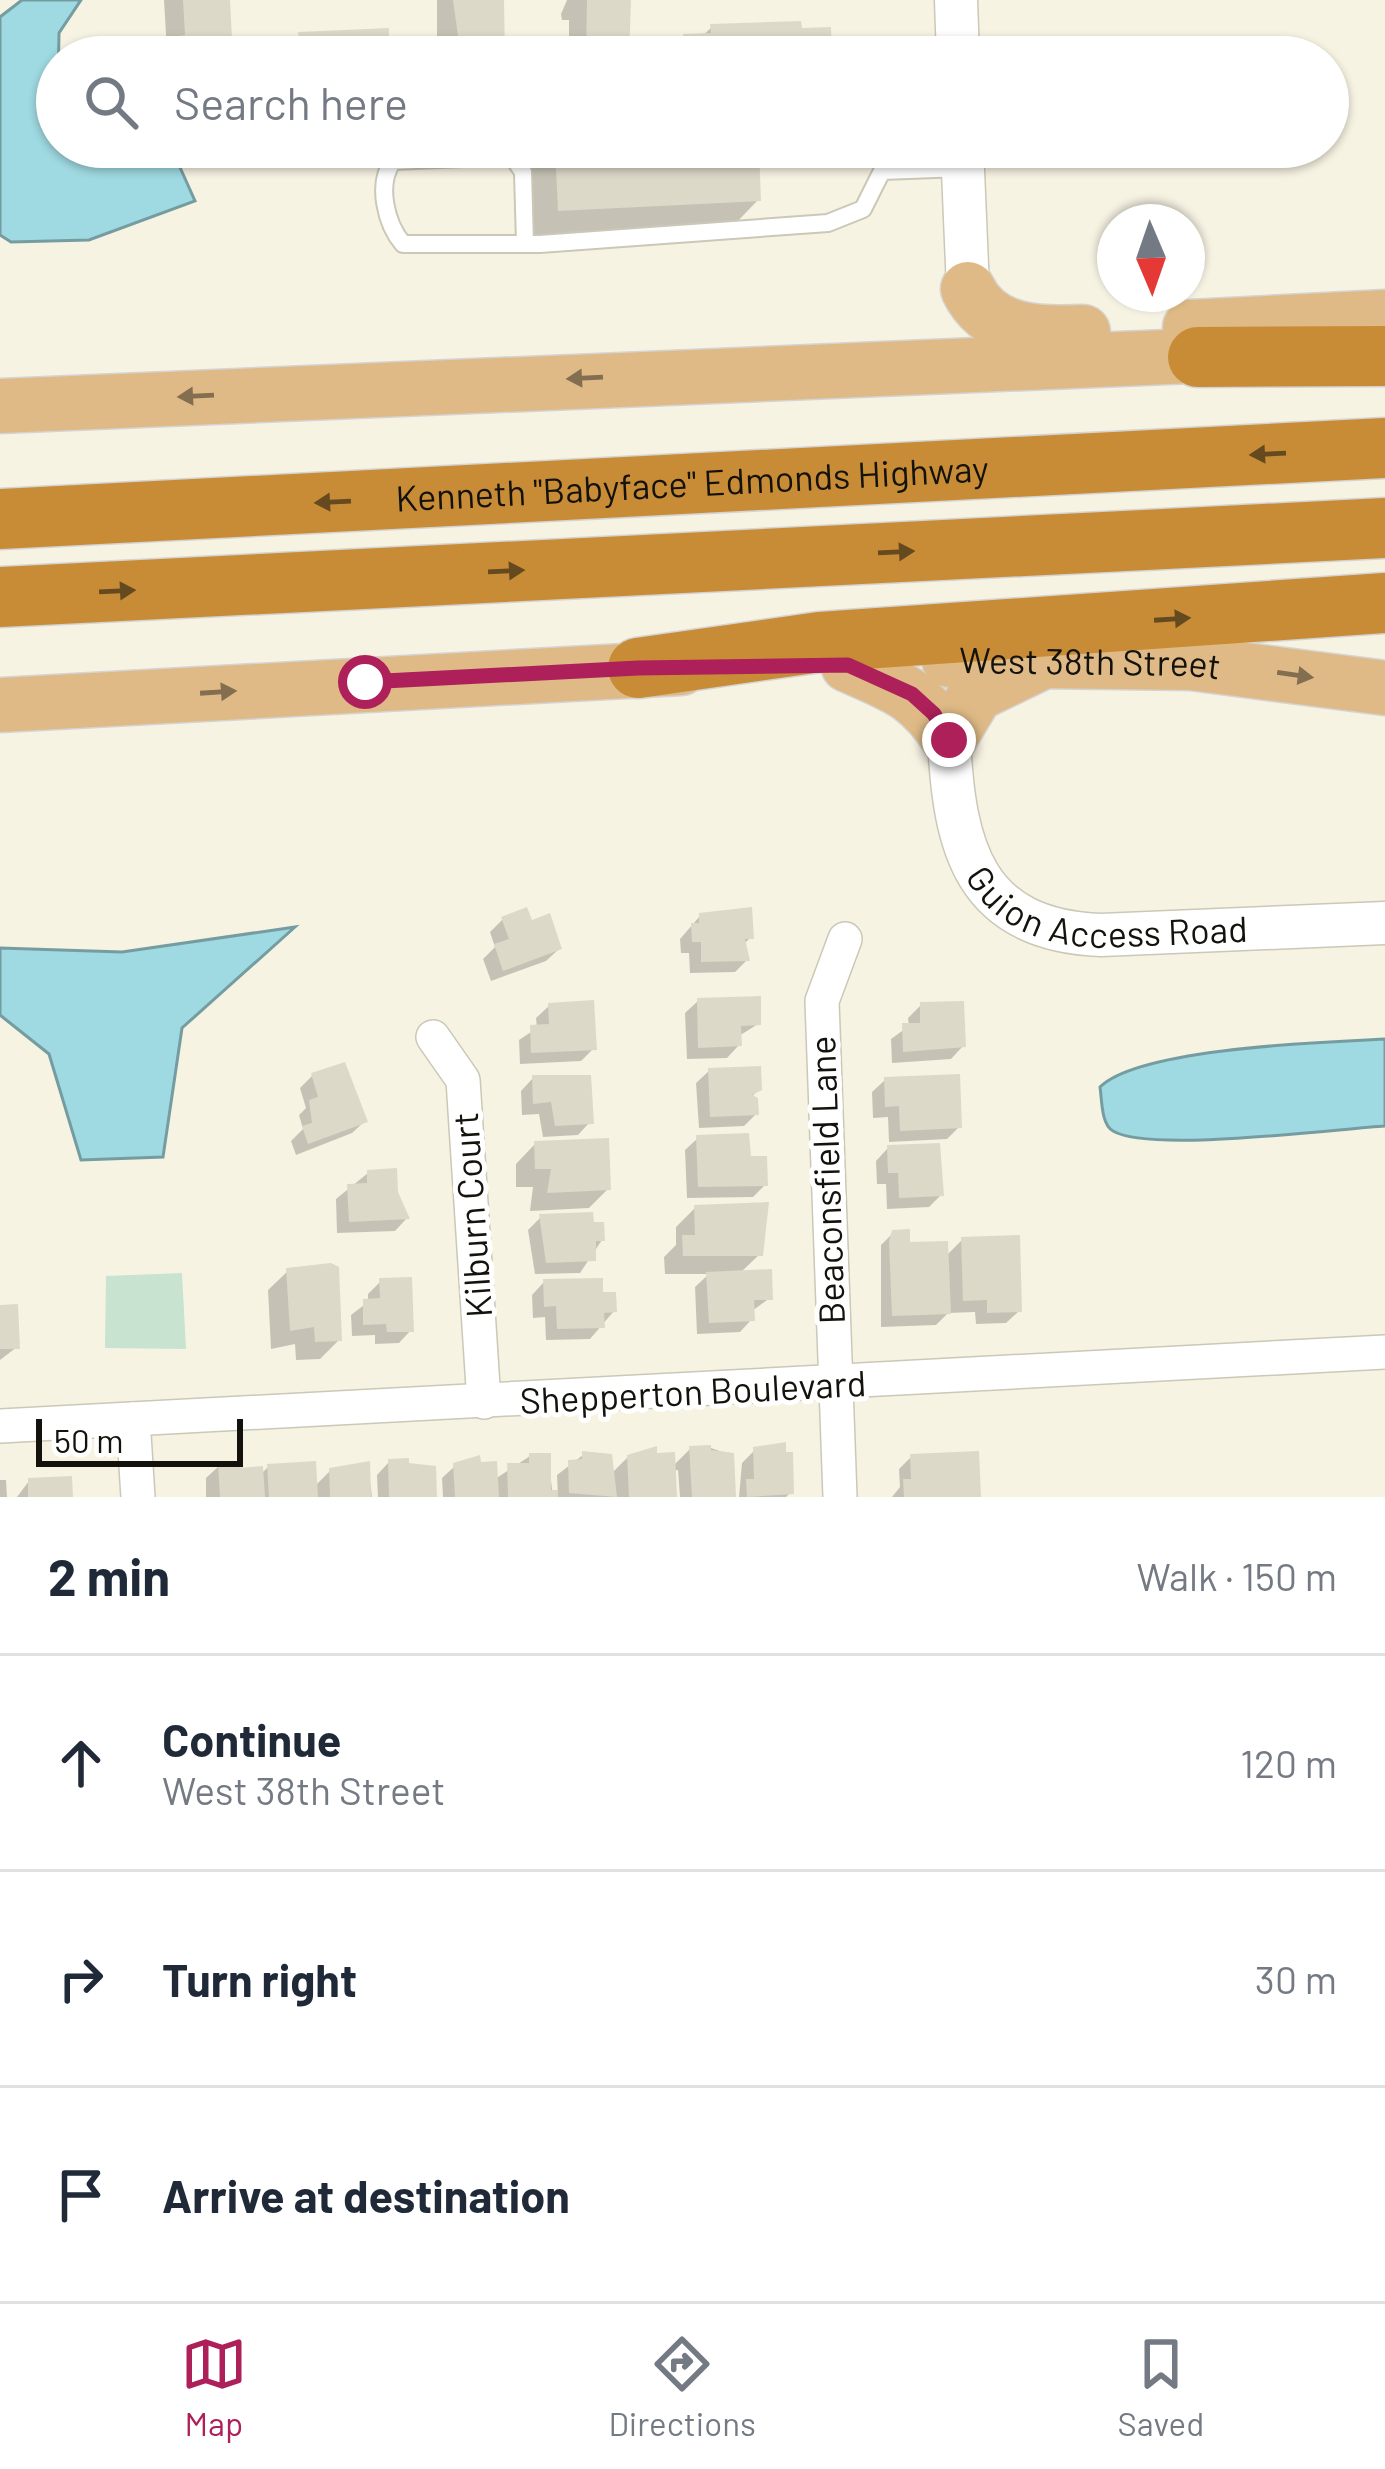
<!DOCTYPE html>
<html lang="en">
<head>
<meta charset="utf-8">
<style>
	:root { --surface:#fff; --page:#f2f2f3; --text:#1f2937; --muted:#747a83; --line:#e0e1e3; --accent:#ad205a }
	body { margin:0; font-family:Barlow,sans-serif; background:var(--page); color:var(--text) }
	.compass { position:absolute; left:1097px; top:204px; width:108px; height:108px; border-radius:50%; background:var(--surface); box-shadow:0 3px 9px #0004; rotate:178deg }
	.scale { position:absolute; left:36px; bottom:30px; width:207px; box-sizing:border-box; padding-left:12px; border:6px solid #13120c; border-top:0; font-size:33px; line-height:42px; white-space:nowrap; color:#13120c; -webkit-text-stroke:9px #fff; paint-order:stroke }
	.stop { position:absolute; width:36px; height:36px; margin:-27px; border:9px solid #ad205a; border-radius:50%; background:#fff }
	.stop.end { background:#ad205a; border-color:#fff; box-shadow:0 3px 12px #0008 }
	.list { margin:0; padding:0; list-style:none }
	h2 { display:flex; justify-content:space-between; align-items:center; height:156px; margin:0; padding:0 48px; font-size:51px }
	h2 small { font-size:39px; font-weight:400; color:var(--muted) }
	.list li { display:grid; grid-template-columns:78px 1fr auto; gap:36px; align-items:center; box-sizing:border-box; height:216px; padding:0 48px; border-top:3px solid var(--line) }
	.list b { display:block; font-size:45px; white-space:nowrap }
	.list p { margin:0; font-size:39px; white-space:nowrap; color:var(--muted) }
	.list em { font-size:39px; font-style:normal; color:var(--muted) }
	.icon { flex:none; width:66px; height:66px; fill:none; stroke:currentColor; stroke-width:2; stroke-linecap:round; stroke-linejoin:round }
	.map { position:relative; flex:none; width:1385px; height:1497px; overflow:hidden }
	.search { position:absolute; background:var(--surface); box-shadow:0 3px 9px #0004; left:36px; right:36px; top:36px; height:132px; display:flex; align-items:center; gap:30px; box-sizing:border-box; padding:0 42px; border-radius:66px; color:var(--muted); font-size:45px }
	.sheet { height:804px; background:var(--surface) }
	nav { display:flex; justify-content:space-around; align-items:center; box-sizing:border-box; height:168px; border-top:3px solid var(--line); background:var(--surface); font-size:33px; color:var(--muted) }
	nav a { display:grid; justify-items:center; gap:6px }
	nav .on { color:var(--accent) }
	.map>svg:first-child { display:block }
	.green { fill:#c8e3cf }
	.water { fill:#9fd9e1; stroke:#759da1; stroke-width:3 }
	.shadow { fill:#0003 }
	.building { fill:#ddd9c9 }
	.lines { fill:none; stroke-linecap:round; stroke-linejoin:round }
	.service-casing { stroke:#cbc8b8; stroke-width:20 }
	.minor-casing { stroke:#cbc8b8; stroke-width:36 }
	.tertiary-casing { stroke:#cbc8b8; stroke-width:45 }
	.primary-casing { stroke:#d5d4d3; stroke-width:57 }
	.motorway-casing { stroke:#d5d4d3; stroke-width:63 }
	.service { stroke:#fff; stroke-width:16 }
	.minor { stroke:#fff; stroke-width:33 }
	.tertiary { stroke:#fff; stroke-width:42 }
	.primary { stroke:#dfba86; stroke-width:54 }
	.motorway { stroke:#c98c36; stroke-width:60 }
	.oneway { fill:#836e4f }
	.oneway2 { fill:#65491f }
	.route { stroke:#ad205a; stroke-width:15 }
	.labels { text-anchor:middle; stroke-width:10; stroke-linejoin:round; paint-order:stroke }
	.street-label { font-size:36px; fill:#13120c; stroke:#fff }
</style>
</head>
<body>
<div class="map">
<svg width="1385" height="1497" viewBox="0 0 1385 1497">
	<rect width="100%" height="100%" fill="#f7f3e3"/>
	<polygon class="green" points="182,1273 186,1349 105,1348 106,1276"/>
	<g class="water">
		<polygon points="22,0 81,0 59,33 57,147 160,147 174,154 195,201 89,240 11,242 0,235 0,17"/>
		<polygon points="295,927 182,1028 163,1157 81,1160 49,1054 0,1015 0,948 122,952"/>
		<path d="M 1385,1039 L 1385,1126 C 1335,1129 1149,1153 1113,1131 C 1101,1124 1102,1100 1100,1087 C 1139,1048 1325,1042 1385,1039 Z"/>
	</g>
	<g class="shadow">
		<polygon points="164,0 227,0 230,57 161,57 167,51"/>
		<polygon points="437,0 499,0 502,57 437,53"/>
		<polygon points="567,0 627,0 627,57 569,57 569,20 562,20 561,14"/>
		<polygon points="712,27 799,31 829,57 665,57 684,37 702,36"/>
		<polygon points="300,35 386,40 417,57 258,57 271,43 292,43"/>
		<polygon points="540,147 756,147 758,200 733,226 533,236 529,158"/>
		<polygon points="700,916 751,937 743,945 747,960 735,972 690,973 689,953 681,953 680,939"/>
		<polygon points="502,920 530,924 559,949 546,961 491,981 483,959 495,947 490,932"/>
		<polygon points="698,1001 758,1024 739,1036 739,1045 727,1058 687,1059 685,1013"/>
		<polygon points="921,1005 963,1046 951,1059 892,1063 891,1039 909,1026 908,1018"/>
		<polygon points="549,1006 594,1048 581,1061 520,1064 519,1040 537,1028 536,1018"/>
		<polygon points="709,1071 759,1089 751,1098 756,1114 744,1126 699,1128 696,1083"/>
		<polygon points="312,1076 365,1121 352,1133 296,1155 291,1141 303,1129 299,1115 306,1108 300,1088"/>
		<polygon points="533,1078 590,1122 578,1135 543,1137 539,1114 522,1115 521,1091"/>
		<polygon points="885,1080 959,1127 947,1139 889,1142 888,1117 873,1118 872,1092"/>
		<polygon points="698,1138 748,1159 765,1185 753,1197 687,1198 685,1150"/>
		<polygon points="535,1144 608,1189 589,1208 530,1211 533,1187 516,1187 516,1164"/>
		<polygon points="888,1148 941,1195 929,1207 887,1209 886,1184 877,1184 876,1161"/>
		<polygon points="368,1173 407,1218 395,1231 337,1233 336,1199"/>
		<polygon points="766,1205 760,1254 740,1273 770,1298 752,1311 752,1319 740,1332 697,1334 695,1287 709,1274 665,1274 664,1257 676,1245 676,1227 695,1208"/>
		<polygon points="541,1217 602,1240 580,1273 535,1274 528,1230"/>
		<polygon points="893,1233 907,1245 945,1257 962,1240 1019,1311 1006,1323 976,1324 975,1312 948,1313 936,1325 881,1327 881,1245"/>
		<polygon points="288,1271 339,1340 320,1359 296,1360 295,1344 271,1349 268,1290"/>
		<polygon points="381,1281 411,1330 399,1343 375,1344 375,1335 352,1336 351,1315 368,1302 368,1294"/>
		<polygon points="544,1282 600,1295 614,1311 590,1339 546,1340 545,1317 533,1318 532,1295"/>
		<polygon points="0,1308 17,1347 0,1360"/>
		<polygon points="711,1448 731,1455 733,1497 680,1497 678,1470 672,1471 674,1497 558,1497 557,1475 583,1455 611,1474 628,1457 654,1457 672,1467 690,1449"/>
		<polygon points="755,1450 791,1492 786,1497 739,1497 742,1463"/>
		<polygon points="530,1456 548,1456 553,1497 443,1497 442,1478 455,1466 495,1479"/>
		<polygon points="911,1457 978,1497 892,1497 900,1487 899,1469"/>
		<polygon points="389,1462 434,1497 378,1497 377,1475"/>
		<polygon points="368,1465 372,1497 206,1497 206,1478 219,1466 260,1469 261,1474 268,1467 314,1487 331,1470"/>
		<polygon points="0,1480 6,1480 7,1497 0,1497"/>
		<polygon points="29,1481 70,1497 17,1497"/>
	</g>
	<g class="building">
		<polygon points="183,0 230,0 233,57 186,57 178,36 185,35"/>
		<polygon points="453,0 504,0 505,57 461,57"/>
		<polygon points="587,0 631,0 629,57 586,57"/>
		<polygon points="801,21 802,28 831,27 832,57 684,57 683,34 711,33 710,24"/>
		<polygon points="389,28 389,37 419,36 420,57 271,57 270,40 299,39 298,32"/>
		<polygon points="555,147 759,147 761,201 558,211"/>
		<polygon points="527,907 532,920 550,913 562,949 503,971 494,944 509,939 501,917"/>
		<polygon points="752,907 754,939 745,939 750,961 701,962 701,942 692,942 691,923 699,923 699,913"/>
		<polygon points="761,996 761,1025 741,1026 742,1046 698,1048 697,998"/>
		<polygon points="594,1000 597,1050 531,1053 530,1025 549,1024 548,1003"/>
		<polygon points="964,1001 966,1047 903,1052 902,1023 920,1023 920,1002"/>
		<polygon points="345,1062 368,1122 308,1144 302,1126 312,1123 309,1100 318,1097 311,1073"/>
		<polygon points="761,1066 762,1090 752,1095 758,1098 759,1115 710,1117 708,1068"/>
		<polygon points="960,1074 962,1128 900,1131 899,1106 885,1107 884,1077"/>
		<polygon points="532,1075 591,1075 594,1124 555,1126 551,1102 533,1104"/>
		<polygon points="749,1133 751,1156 767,1156 768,1186 698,1187 696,1135"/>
		<polygon points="609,1138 611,1190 547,1193 551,1169 535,1169 534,1141"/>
		<polygon points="940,1143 944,1196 899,1198 898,1173 888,1173 887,1145"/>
		<polygon points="397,1168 398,1192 410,1219 349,1222 347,1184 367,1183 367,1170"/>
		<polygon points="769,1202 763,1256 683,1256 682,1235 695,1235 694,1205"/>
		<polygon points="593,1212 594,1222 604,1222 605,1241 596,1241 596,1261 546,1263 539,1214"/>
		<polygon points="910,1229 910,1242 948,1241 951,1314 892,1316 889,1241 892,1230"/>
		<polygon points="1020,1235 1022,1312 987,1313 987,1300 963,1301 961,1237"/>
		<polygon points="331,1263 339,1267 342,1341 315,1342 314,1327 290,1331 286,1268"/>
		<polygon points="772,1269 773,1300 754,1300 755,1321 709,1323 706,1272"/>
		<polygon points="412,1277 414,1332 387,1332 386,1324 363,1325 363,1299 380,1298 379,1278"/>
		<polygon points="603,1278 603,1292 616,1292 617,1312 604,1313 605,1328 557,1329 556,1306 544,1307 543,1279"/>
		<polygon points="18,1304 20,1349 0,1349 0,1305"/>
		<polygon points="786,1442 786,1452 793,1452 794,1494 747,1497 746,1479 754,1479 753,1447"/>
		<polygon points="711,1445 711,1450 734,1453 736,1497 692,1497 689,1446"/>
		<polygon points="657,1446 657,1453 675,1452 677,1497 629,1497 627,1455"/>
		<polygon points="582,1451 612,1454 617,1497 569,1493 568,1460 582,1459"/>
		<polygon points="979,1451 981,1497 904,1497 903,1479 911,1479 910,1454"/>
		<polygon points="529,1453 551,1453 551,1490 558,1490 558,1497 508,1497 507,1463 529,1463"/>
		<polygon points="480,1455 481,1462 497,1461 499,1497 455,1497 453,1463"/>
		<polygon points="409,1458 409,1463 436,1466 437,1497 389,1497 388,1459"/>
		<polygon points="239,1461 240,1468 263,1466 265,1497 220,1497 218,1463"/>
		<polygon points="316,1461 318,1497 269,1497 267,1464"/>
		<polygon points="370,1461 371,1497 330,1497 329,1468"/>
		<polygon points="72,1476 73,1497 28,1497 28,1478"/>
	</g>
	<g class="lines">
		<g class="service-casing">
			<path id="service" d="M 525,244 L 523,172 L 512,156 L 393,161 C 376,184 386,224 403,244 L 540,244 L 828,223 L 863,209 L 882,171 L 962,168"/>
		</g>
		<g class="minor-casing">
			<g id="minor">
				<polyline points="433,1037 463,1080 484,1402"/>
				<polyline points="133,1419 138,1497"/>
				<polyline points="0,1426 1385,1352"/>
				<polyline points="840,1497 822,1001 845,939"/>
			</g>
		</g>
		<g class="tertiary-casing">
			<g id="tertiary">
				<polyline points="956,0 958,57"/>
				<polyline points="962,147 968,289"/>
				<path id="s1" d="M 949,739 C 954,848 974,930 1101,935 L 1385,923"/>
			</g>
		</g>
		<g class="primary-casing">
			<g id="primary">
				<path d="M 968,289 C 989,334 1041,334 1083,332"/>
				<polyline points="1190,327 1385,317"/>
				<polyline points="0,406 1239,354"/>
				<path id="s2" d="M 949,660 L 1191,663 L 1385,688"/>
				<path d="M 848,665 C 898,687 919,693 949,739 L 976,694 L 1040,663"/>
				<polyline points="0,705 681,668"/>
			</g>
		</g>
		<g class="motorway-casing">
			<g id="motorway">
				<polyline points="1198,357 1385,356"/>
				<path id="s3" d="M 0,519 L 1385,448"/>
				<polyline points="0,597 1385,528"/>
				<polyline points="638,668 820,642 1385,603"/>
			</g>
		</g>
		<use href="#service" class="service"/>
		<use href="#minor" class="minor"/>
		<use href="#tertiary" class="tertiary"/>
		<use href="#primary" class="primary"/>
		<use href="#motorway" class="motorway"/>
	</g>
	<defs><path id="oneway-solid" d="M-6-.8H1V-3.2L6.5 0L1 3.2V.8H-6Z" transform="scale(3)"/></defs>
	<g class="oneway">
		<use href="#oneway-solid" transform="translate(585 378) rotate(177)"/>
		<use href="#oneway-solid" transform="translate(196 396) rotate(177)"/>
		<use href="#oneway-solid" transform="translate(1295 675) rotate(8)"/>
		<use href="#oneway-solid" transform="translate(218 692) rotate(-4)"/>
	</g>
	<g class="oneway2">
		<use href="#oneway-solid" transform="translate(1268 454) rotate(177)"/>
		<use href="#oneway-solid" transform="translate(333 502) rotate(177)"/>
		<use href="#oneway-solid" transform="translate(896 552) rotate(-3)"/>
		<use href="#oneway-solid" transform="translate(506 571) rotate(-3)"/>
		<use href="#oneway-solid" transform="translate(117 591) rotate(-3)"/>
		<use href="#oneway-solid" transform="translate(1172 619) rotate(-4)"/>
	</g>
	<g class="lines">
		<polyline class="route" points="365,682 638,668 848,665 912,694 934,714 949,740"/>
	</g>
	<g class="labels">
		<g class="street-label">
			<text dy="13" stroke="none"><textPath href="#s3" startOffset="693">Kenneth "Babyface" Edmonds Highway</textPath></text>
			<text dy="13" stroke="none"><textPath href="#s2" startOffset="141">West 38th Street</textPath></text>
			<text dy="13" stroke="none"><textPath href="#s1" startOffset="282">Guion Access Road</textPath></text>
			<text transform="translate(827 1180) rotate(-92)" y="13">Beaconsfield Lane</text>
			<text transform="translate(472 1215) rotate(-94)" y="13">Kilburn Court</text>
			<text transform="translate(693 1392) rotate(-3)" y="13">Shepperton Boulevard</text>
		</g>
	</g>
</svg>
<svg class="compass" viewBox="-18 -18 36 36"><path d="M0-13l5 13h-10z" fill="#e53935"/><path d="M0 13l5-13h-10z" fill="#747a83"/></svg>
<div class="scale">50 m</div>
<div class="stop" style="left:365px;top:682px"></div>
<div class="stop end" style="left:949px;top:740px"></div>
<div class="search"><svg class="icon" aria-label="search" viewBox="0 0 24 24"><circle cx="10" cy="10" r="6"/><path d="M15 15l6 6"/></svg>Search here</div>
</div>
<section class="sheet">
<h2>2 min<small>Walk · 150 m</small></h2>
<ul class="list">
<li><svg class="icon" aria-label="ahead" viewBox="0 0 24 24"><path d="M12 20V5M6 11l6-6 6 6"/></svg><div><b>Continue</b><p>West 38th Street</p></div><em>120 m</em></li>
<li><svg class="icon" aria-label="right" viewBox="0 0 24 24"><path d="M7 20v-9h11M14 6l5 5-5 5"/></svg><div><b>Turn right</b></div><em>30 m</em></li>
<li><svg class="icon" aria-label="arrive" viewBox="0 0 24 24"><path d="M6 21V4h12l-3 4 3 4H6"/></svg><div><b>Arrive at destination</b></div></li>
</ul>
</section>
<nav>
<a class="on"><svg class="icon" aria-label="map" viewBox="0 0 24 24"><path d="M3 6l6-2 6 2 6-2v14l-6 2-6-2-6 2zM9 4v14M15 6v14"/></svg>Map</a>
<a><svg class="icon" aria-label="directions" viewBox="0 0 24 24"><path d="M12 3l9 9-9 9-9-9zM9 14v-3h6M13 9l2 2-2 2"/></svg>Directions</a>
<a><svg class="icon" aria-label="saved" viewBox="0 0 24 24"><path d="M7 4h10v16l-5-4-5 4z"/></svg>Saved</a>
</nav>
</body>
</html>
